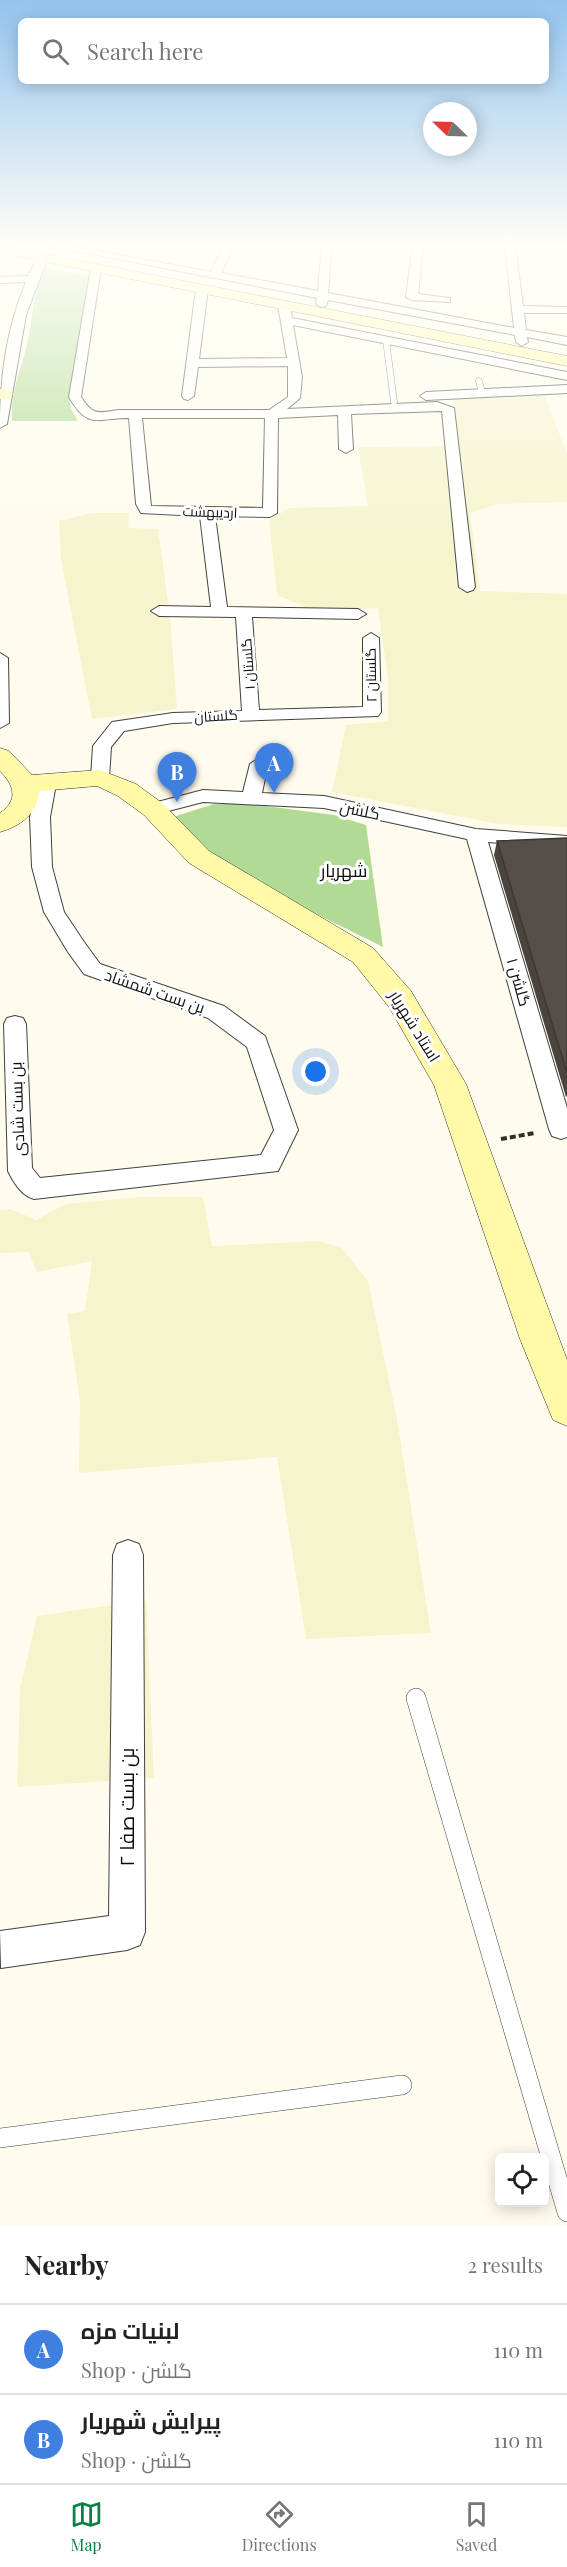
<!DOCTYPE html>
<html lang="en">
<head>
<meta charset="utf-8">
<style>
	:root { --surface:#fff; --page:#f6f6f6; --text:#222; --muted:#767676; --line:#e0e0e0; --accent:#0b8043 }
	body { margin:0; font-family:"Playfair Display",Cairo,serif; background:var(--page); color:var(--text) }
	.controls { position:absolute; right:18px; bottom:18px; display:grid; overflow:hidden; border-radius:9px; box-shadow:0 3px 15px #0003 }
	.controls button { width:54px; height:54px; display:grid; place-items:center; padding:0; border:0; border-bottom:2px solid var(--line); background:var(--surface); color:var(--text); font:30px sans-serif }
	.compass { position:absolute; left:423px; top:102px; width:54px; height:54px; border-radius:50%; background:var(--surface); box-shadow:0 3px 15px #0003; rotate:293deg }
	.you { position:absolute; left:316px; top:1072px; width:21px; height:21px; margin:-15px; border:4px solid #fff; border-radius:50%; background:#1a73e8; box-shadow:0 0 0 9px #1a73e833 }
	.badge { display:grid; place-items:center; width:39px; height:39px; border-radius:50%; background:var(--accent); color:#fff; font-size:20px; font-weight:700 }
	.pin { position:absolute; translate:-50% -50px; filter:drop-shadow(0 2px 3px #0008) }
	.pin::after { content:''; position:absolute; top:32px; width:21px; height:18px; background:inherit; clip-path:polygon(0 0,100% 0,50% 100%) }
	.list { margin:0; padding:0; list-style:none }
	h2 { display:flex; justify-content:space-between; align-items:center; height:78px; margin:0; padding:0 24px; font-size:26px }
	h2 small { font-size:20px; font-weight:400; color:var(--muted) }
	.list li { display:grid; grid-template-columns:39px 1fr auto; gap:18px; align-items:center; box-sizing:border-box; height:90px; padding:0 24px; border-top:2px solid var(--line) }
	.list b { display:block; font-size:22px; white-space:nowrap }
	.list p { margin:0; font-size:20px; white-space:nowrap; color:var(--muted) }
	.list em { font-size:20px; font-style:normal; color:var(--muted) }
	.icon { flex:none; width:33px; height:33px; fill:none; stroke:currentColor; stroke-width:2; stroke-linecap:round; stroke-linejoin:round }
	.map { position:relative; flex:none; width:567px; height:2225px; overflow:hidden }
	.search { position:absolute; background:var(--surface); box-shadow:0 3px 15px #0003; left:18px; right:18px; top:18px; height:66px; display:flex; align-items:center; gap:15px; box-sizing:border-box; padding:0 21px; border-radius:9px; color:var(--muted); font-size:22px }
	.sheet { height:258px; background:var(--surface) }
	nav { display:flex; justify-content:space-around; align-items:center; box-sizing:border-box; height:84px; border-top:2px solid var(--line); background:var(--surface); font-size:16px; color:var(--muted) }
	nav a { display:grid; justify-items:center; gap:3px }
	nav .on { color:var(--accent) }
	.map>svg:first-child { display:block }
	.farmland { fill:#f5f4cd }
	.forest { fill:#b1db95 }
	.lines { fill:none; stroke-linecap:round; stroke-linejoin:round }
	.lane-far1-casing { stroke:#404040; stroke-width:7 }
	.lane-casing { stroke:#404040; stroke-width:20 }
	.street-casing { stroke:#404040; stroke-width:2 }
	.secondary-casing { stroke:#2f2f2f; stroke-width:1 }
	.path { stroke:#2f2f2f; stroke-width:4; stroke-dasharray:6 3; stroke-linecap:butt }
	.lane-far1 { stroke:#fff; stroke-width:6 }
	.lane { stroke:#fff; stroke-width:19 }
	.street { fill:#fff; fill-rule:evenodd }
	.secondary { fill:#fff9a8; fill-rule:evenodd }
	.wall { fill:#4a443f }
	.building { fill:#564f49; stroke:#3c3733; stroke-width:1.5 }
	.labels { text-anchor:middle; stroke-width:6; stroke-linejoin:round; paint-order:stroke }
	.far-street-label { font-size:14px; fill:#0d0d0d; stroke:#fff }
	.street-label { font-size:16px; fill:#0d0d0d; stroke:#fff }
	.neighbourhood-label { font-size:18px; fill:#0d0d0d; stroke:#fff }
	.near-street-label { font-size:20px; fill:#0d0d0d; stroke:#fff }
</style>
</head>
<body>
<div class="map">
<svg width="567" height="2225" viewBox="0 0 567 2225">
	<rect width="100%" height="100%" fill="#fffced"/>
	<g class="farmland">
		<polygon points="545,396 567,454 567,502 498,504 470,513 480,591 567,594 567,827 499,824 332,792 346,725 388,721 388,678 378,608 317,612 277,595 269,520 289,508 368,506 358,447 457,446 451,425 455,399"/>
		<polygon points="92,513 129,513 128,528 158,529 170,616 177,709 92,719 61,560 59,521"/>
		<polygon points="139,1197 203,1197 212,1246 317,1241 341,1247 368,1281 397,1419 431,1633 306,1639 277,1457 79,1473 80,1402 67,1314 85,1311 92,1261 37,1272 28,1252 0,1253 0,1210 11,1209 36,1220 66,1204"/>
		<polygon points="146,1600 154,1778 17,1787 20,1689 37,1616"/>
	</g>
	<g class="forest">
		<path d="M 44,267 L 93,278 L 83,338 L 69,395 L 71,409 L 78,421 L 12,421 C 10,393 21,371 27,344 C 33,319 33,291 44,267 Z"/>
		<path d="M 242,803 L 334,815 L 366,825 L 383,947 C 320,915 217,871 173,817 L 214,804 Z"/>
	</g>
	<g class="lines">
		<g class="lane-far1-casing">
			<g id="lane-far1">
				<polyline points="386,340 394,402"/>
				<polyline points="479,381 482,393"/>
			</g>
		</g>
		<g class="lane-casing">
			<g id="lane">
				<polyline points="416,1698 567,2212"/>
				<polyline points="0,2138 402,2085"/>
			</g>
		</g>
		<g class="street-casing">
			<g id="street">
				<polygon points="46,245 66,245 211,272 224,245 234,245 221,273 318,291 322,245 332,245 328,293 514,328 505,245 515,245 523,306 567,307 567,313 524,313 526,330 567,337 567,345 527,337 528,342 522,346 516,342 515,335 328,300 326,306 322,307 316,304 317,298"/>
				<polygon points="413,245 423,245 418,294 450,298 450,302 412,300 406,297"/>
				<path d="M 39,255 L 48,257 L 26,315 L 7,424 L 0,428 C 0,376 6,331 26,282 L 0,283 L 0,277 L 28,276 Z"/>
				<path d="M 96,265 L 101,268 L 81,397 C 93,416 98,413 119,410 L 269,410 L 288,397 L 288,366 L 198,367 L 194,396 L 188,400 L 184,399 L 182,396 L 196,289 L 202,286 L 208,289 L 199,359 L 287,358 L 278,305 L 284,302 L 290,305 L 292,318 L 567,372 L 567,380 L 293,325 L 302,377 L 300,398 L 287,409 L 437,402 L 454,408 L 475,587 L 473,590 L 467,592 L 459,587 L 442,411 L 351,414 L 353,449 L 346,453 L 339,449 L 338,415 L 278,418 L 277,513 L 270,517 L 215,516 L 227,607 L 358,609 L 366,614 L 358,619 L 252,617 L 259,710 L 363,707 L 363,638 L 371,633 L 379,638 L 381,712 L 378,716 L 173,723 L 124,731 L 111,747 L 109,778 L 107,782 L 100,784 L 91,778 L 93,746 L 112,722 L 173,713 L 242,711 L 236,617 L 159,616 L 151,611 L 159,606 L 211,607 L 200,516 L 141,513 L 136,504 L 129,418 C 97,418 88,430 69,397 L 91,268 ZM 142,418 L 265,418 L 263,508 L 151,506 Z"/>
				<polygon points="567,385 567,393 426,400 420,396 426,392"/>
				<polygon points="0,653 8,658 9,723 0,728"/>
				<polygon points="259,758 268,764 262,793 324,796 476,829 567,836 567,848 488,842 567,1108 567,1137 561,1139 552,1136 549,1129 467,839 324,808 203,802 153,815 146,813 143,809 146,805 203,790 243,792 250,764"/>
				<path d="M 47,778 L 56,784 L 50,817 L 52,867 L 64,912 L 84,942 L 100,964 L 224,1006 L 265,1036 L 298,1130 L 278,1171 L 34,1199 C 21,1195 14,1183 8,1171 L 4,1024 L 7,1018 L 15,1016 L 23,1018 L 26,1024 L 32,1168 L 40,1178 L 261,1155 L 274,1130 L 247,1047 L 208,1018 L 84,974 L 68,952 L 44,912 L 32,867 L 30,817 L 38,784 Z"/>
				<polygon points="128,1540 139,1544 143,1555 145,1932 140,1945 127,1950 1,1968 0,1931 109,1916 113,1555 117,1544"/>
			</g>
		</g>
		<g class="secondary-casing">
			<g id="secondary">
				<polygon points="0,245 567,356 567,366 0,253"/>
				<polygon points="0,389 10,390 13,394 10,398 0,399"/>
				<path d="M 0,748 L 9,751 L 32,775 L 100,770 L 136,784 L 162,803 L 209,851 L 373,948 L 411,991 L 466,1084 L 567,1360 L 567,1426 L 553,1420 L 520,1339 L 434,1085 L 389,1007 L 353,962 L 189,863 L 144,815 L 118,796 L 97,786 L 39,791 C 38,814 20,826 0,832 L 0,813 C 19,800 14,785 0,771 Z"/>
			</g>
		</g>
		<polyline class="path" points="501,1139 535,1133"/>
		<use href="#lane-far1" class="lane-far1"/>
		<use href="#lane" class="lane"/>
		<use href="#street" class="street"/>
		<use href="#secondary" class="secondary"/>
	</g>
	<polygon class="wall" points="567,838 567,1096 566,1097 494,855 497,841"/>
	<polygon class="building" points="567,838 567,1073 497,841"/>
	<linearGradient id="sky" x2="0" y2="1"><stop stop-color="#92c3ee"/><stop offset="0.44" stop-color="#fffef7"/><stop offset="1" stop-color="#fffef7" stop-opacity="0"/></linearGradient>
	<rect width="567" height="556" fill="url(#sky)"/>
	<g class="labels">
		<g class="far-street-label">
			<text transform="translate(210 512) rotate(2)" y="5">اردیبهشت</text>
			<text transform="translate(248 664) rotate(-94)" y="5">گلستان ۱</text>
			<text transform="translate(371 675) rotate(-91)" y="5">گلستان ۲</text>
			<text transform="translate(216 716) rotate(-3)" y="5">گلستان</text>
		</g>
		<g class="street-label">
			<text transform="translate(360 810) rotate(12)" y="6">گلشن</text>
			<text transform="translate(519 982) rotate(74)" y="6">گلشن ۱</text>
			<text transform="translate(155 991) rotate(19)" y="6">بن بست شمشاد</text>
			<text transform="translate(415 1026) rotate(58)" y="6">استاد شهریار</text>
			<text transform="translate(17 1109) rotate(-92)" y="6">بن بست شادی</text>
		</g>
		<g class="neighbourhood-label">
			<text x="344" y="877">شهریار</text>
		</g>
		<g class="near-street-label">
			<text transform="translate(127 1807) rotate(-90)" y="7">بن بست صفا ۲</text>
		</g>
	</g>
</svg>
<div class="controls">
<button><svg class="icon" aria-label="locate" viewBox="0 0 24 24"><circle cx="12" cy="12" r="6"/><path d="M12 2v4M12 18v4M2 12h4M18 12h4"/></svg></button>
</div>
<svg class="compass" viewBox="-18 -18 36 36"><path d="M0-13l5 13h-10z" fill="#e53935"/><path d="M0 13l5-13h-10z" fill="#767676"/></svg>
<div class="you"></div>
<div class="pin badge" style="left:274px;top:793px;background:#3f7fe0">A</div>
<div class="pin badge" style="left:177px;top:802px;background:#3f7fe0">B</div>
<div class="search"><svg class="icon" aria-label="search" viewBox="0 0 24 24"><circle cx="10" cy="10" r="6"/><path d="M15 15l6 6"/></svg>Search here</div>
</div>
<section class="sheet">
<h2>Nearby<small>2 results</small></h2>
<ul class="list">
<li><span class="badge" style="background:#3f7fe0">A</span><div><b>لبنیات مزه</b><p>Shop · گلشن</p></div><em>110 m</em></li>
<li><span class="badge" style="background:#3f7fe0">B</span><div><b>پیرایش شهریار</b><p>Shop · گلشن</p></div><em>110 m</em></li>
</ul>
</section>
<nav>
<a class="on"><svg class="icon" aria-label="map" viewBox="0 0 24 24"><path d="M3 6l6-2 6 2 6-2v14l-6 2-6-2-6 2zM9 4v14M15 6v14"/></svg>Map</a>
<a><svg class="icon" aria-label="directions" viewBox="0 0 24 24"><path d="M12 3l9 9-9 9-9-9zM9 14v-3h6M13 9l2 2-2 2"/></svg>Directions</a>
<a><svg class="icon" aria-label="saved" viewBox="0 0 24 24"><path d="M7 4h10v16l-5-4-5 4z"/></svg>Saved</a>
</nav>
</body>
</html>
